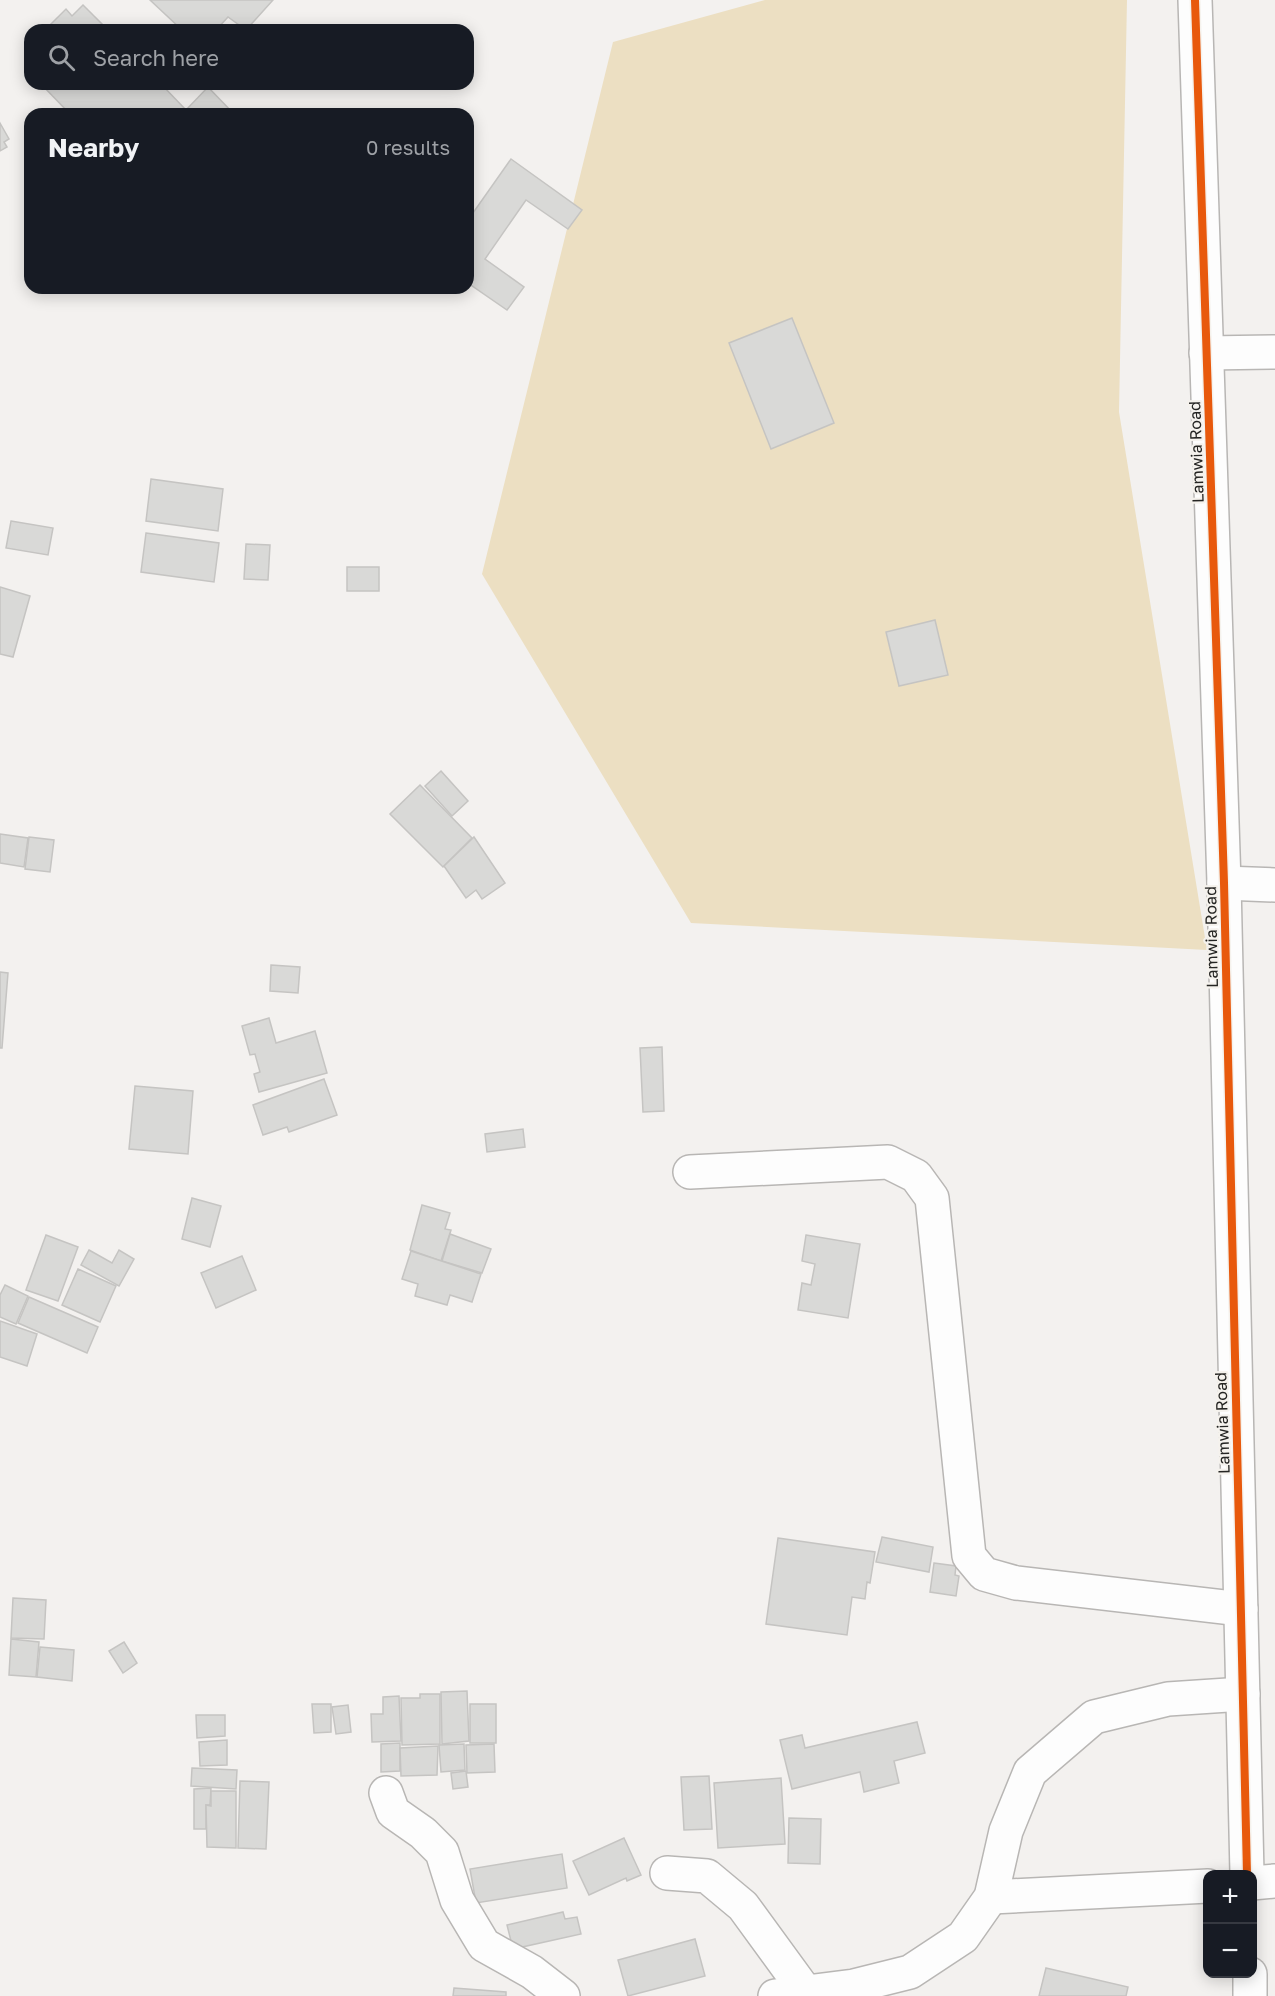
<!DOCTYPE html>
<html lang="en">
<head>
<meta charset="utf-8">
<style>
	:root { --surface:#171b24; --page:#242831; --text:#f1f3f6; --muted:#9ea1a6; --line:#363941 }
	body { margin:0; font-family:"Golos Text",sans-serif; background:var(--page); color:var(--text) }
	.controls { position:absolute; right:18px; bottom:18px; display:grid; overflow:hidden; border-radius:12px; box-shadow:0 3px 15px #0003 }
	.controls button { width:54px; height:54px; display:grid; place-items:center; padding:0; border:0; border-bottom:2px solid var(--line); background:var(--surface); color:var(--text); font:30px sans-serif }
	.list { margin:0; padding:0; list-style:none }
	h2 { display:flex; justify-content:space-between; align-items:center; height:78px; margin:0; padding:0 24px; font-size:26px }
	h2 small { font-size:20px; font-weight:400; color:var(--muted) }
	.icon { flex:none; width:33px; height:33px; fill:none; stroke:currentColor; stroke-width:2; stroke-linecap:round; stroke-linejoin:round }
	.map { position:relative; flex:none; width:1275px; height:1996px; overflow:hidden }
	.search { position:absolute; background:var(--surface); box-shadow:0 3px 15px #0003; left:24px; top:24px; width:450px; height:66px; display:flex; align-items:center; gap:15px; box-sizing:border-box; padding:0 21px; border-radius:18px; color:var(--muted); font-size:22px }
	.panel { position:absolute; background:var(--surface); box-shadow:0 3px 15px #0003; left:24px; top:108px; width:450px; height:186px; border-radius:18px }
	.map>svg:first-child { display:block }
	.green { fill:#ecdfc2 }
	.building { fill:#d9d9d7; stroke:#c5c4c2; stroke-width:1.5 }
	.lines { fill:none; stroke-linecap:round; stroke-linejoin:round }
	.minor-casing { stroke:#b8b6b4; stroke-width:36 }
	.minor { stroke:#fdfdfd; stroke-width:33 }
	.cycleway-casing { stroke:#f5f2ed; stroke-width:11 }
	.cycleway { stroke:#e8590c; stroke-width:8 }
	.labels { text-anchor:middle; stroke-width:4.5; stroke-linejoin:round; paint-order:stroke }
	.street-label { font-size:16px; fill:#252523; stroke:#f5f2ed }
</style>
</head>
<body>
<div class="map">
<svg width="1275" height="1996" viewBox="0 0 1275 1996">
	<rect width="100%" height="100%" fill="#f3f1ef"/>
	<polygon class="green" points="765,0 1127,0 1119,412 1207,950 691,923 482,574 613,42"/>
	<g class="building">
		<polygon points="150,0 273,0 246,30 228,17 216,30 182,30"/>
		<polygon points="83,5 108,30 45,30 66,9 72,16"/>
		<polygon points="41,84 161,84 186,110 208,87 234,114 70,114"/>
		<polygon points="0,123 9,139 4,142 7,147 0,151"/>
		<polygon points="511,159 582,210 568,229 526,200 485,259 524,287 507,310 468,283 468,220"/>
		<polygon points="792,318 834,423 771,449 729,343"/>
		<polygon points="151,479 223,489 218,531 146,521"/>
		<polygon points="11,521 53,528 48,555 6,548"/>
		<polygon points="146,533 219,543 214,582 141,572"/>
		<polygon points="246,544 270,545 268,580 244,579"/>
		<rect x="347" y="567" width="32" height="24"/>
		<polygon points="0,587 30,596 13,657 0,654"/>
		<polygon points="935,620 948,675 899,686 886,632"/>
		<polygon points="441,771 468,801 452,816 425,786"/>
		<polygon points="420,785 472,838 443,867 390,814"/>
		<polygon points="0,834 28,838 24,867 0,863"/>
		<polygon points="29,837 54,840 50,872 25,869"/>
		<polygon points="474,837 505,883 482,899 476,890 466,898 444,866"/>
		<polygon points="271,965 300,967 298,993 270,991"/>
		<polygon points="0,972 8,973 2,1048 0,1048"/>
		<polygon points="269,1018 276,1043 315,1031 327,1073 259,1092 254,1074 260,1072 255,1054 250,1055 242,1026"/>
		<polygon points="662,1047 664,1111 643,1112 640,1048"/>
		<polygon points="324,1079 337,1115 289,1132 287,1127 263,1135 253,1105"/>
		<polygon points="135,1086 193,1091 188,1154 129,1149"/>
		<polygon points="523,1129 525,1147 487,1152 485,1134"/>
		<polygon points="192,1198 221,1206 210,1247 182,1239"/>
		<polygon points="422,1205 450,1213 445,1229 451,1230 441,1261 410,1250"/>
		<polygon points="450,1234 491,1249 482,1273 442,1261"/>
		<polygon points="46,1235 78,1247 58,1301 26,1290"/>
		<polygon points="806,1235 860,1244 848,1318 798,1310 802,1283 811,1285 815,1264 802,1261"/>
		<polygon points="89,1250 112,1263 119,1250 134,1259 119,1286 81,1265"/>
		<polygon points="411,1251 481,1274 472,1302 450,1295 447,1305 415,1296 418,1284 402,1279"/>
		<polygon points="242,1256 256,1290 216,1308 201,1273"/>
		<polygon points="78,1269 116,1286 100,1322 62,1305"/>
		<polygon points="5,1285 28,1296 16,1324 0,1317 0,1295"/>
		<polygon points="29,1297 98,1327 87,1353 18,1323"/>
		<polygon points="0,1321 37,1334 27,1366 0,1357"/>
		<polygon points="882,1537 933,1547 929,1572 876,1562"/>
		<polygon points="778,1538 875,1552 870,1583 867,1582 865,1599 852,1597 847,1635 766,1624"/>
		<polygon points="934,1563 956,1566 955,1575 959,1576 956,1596 930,1592"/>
		<polygon points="13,1598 46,1600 44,1639 11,1638"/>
		<polygon points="11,1639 39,1642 36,1677 9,1675"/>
		<polygon points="124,1642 137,1663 123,1673 109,1651"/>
		<polygon points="40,1647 74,1650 72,1681 37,1677"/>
		<polygon points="467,1691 469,1741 442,1744 441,1692"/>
		<polygon points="420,1694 440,1694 440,1744 402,1745 401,1698 420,1698"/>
		<polygon points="399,1696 401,1741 372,1742 371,1714 383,1714 383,1697"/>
		<polygon points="312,1704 331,1704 331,1732 314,1733"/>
		<rect x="470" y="1704" width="26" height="39"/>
		<polygon points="348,1705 351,1732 336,1734 332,1707"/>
		<polygon points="196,1715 225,1715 225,1736 197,1738"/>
		<polygon points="917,1722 925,1753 894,1761 899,1783 864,1792 860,1772 792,1789 780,1740 802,1735 805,1748"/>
		<polygon points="227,1740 227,1765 200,1766 199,1742"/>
		<polygon points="400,1743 400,1771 381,1772 381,1744"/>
		<polygon points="464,1744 465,1770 441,1772 439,1745"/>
		<polygon points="494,1744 495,1772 467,1773 466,1745"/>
		<polygon points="438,1746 437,1775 401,1776 400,1748"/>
		<polygon points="192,1768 237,1770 236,1789 191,1786"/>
		<polygon points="466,1771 468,1787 453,1789 451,1773"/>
		<polygon points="709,1776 712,1829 684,1830 681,1777"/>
		<polygon points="781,1778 785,1844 718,1848 714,1783"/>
		<polygon points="240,1781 269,1782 266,1849 238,1848"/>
		<polygon points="211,1788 210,1805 206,1805 206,1829 194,1829 194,1789"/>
		<polygon points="211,1791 236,1791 236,1848 207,1847 206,1805 211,1806"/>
		<polygon points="789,1818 821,1819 820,1864 788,1863"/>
		<polygon points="624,1838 641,1875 627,1881 626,1878 589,1895 573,1861"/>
		<polygon points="562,1854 567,1888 476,1903 470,1869"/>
		<polygon points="563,1912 565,1919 577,1917 581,1934 513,1949 507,1925"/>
		<polygon points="695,1939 705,1976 628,1996 618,1960"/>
		<polygon points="1046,1968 1128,1987 1126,1996 1039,1996"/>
		<polygon points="454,1988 506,1992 506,1996 453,1996"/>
	</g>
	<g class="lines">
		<g class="minor-casing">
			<g id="minor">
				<polyline points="1195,0 1224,883 1247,1874"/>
				<polyline points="1206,353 1275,352"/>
				<polyline points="1224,883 1275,885"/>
				<polyline points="690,1172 888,1162 916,1176 932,1198 969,1556 984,1574 1016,1583 1241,1609"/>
				<polyline points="386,1793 393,1812 423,1833 442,1852 457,1900 484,1945 532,1972 563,1996"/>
				<polyline points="667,1873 707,1876 743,1906 805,1991"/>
				<polyline points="1252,1883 1275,1881"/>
				<polyline points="991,1897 1208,1886"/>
				<polyline points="1250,1974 1250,1996"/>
				<polyline points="775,1996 854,1986 910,1972 963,1937 991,1897 1006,1831 1030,1772 1094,1717 1168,1699 1243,1694"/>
			</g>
		</g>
		<use href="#minor" class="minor"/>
		<g class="cycleway-casing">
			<polyline id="cycleway" points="1195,0 1224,883 1247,1874"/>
		</g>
		<use href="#cycleway" class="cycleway"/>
	</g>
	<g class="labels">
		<g class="street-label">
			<text transform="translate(1196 452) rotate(-92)" y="6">Lamwia Road</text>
			<text transform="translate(1211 937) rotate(-91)" y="6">Lamwia Road</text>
			<text transform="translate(1222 1423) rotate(-92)" y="6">Lamwia Road</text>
		</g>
	</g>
</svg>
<div class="controls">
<button>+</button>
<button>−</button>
</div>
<div class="search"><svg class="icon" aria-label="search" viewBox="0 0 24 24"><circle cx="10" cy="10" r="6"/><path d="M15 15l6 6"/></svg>Search here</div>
<section class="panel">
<h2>Nearby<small>0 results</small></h2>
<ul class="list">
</ul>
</section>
</div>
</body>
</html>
